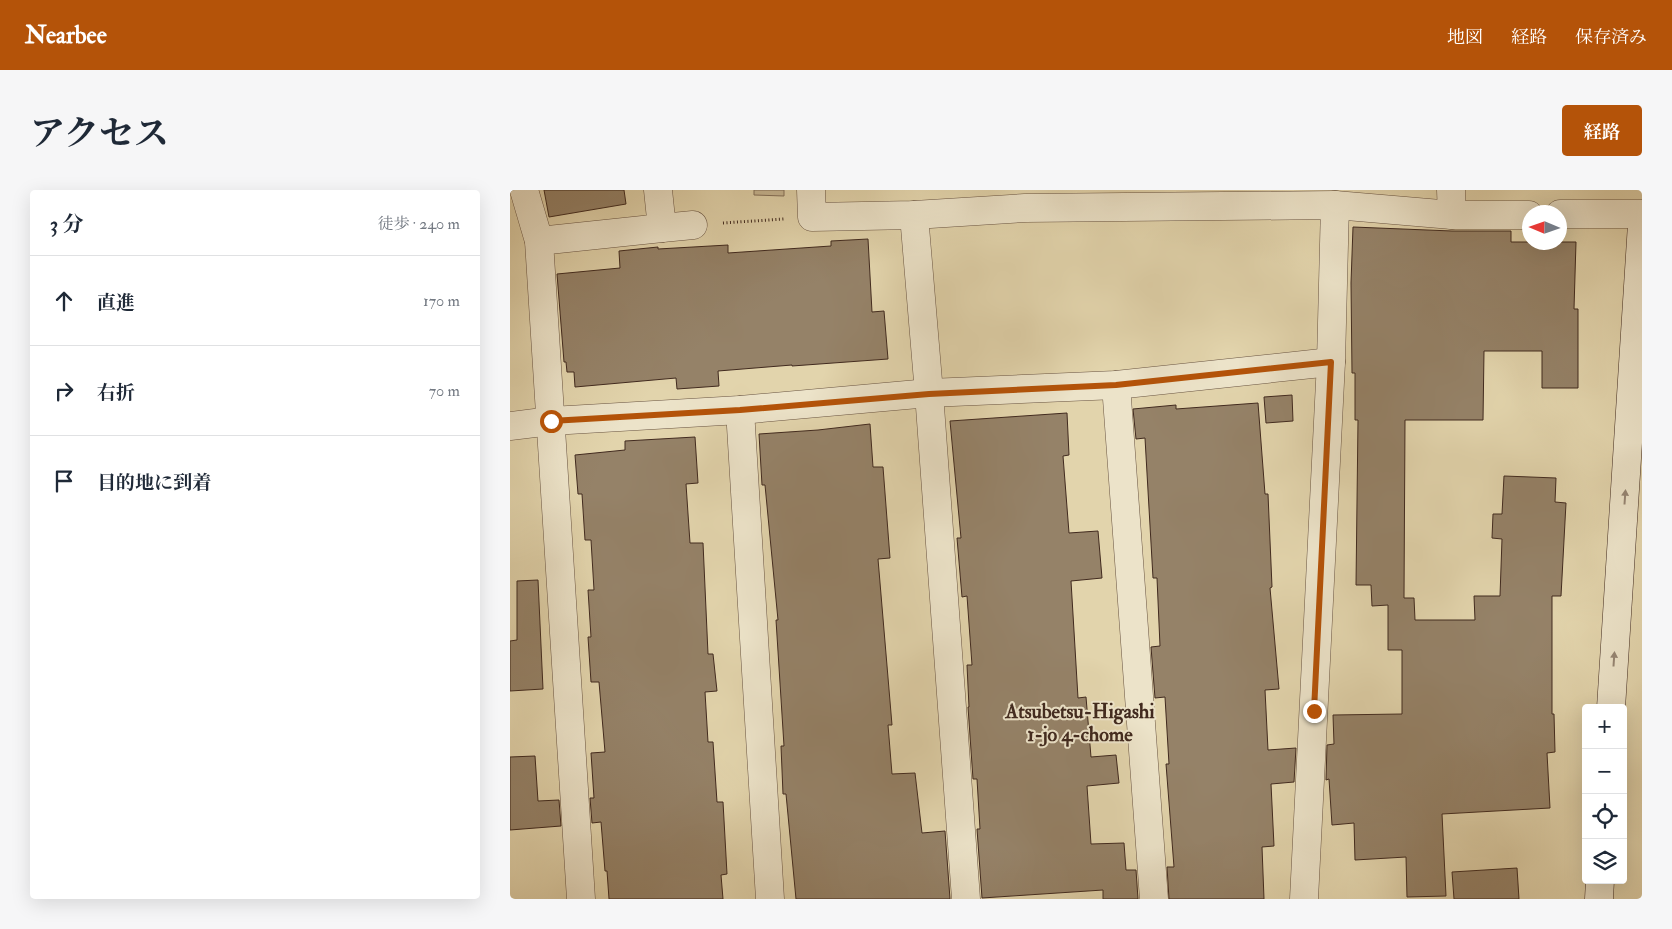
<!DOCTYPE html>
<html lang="ja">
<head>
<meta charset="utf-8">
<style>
	:root { --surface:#fff; --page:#f6f6f7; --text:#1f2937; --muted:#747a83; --line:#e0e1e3; --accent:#b45309 }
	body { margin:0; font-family:"IM FELL Double Pica","Noto Serif JP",serif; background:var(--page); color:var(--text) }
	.controls { position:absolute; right:15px; bottom:15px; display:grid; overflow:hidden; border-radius:5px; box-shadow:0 5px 20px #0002 }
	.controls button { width:45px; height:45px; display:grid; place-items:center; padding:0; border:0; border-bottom:1px solid var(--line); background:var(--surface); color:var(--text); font:25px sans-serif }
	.compass { position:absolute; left:1012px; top:15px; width:45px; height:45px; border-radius:50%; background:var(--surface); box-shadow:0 5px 20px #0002; rotate:272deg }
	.stop { position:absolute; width:15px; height:15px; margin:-11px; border:4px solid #b45309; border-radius:50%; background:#fff }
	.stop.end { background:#b45309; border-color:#fff; box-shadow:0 1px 5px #0008 }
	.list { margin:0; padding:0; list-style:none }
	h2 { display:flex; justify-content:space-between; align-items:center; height:65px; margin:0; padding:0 20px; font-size:21px }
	h2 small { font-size:16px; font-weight:400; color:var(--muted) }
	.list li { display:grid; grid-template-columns:32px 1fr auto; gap:15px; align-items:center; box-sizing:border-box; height:90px; padding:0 20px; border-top:1px solid var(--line) }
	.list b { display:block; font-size:19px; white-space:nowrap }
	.list em { font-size:16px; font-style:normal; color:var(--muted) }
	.icon { flex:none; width:28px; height:28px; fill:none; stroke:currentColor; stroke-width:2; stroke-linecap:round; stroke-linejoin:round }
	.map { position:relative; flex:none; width:1132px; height:709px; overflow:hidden; border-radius:5px }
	header { display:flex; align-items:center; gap:30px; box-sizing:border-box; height:70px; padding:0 25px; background:var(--accent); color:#fff }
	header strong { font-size:24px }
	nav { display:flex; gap:28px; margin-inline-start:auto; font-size:18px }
	.intro { display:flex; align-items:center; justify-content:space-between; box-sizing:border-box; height:120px; padding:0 30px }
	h1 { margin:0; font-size:35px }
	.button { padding:12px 22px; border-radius:5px; background:var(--accent); color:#fff; font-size:18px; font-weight:700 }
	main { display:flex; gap:30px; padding:0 30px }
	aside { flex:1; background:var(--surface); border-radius:5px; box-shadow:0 5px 20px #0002 }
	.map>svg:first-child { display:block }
	.green { fill:#c7b794; stroke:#84705a }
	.building { fill:#958268; stroke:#412a1f }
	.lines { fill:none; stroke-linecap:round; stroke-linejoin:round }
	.street-casing { stroke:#695442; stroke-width:29 }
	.secondary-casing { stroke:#412a1f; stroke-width:29 }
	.path { stroke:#412a1f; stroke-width:3; stroke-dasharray:1 2.5; stroke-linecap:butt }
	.street { stroke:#ece3c9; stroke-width:28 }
	.secondary { stroke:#ece3c9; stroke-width:28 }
	.oneway { fill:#968674 }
	.route { stroke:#b45309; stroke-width:6 }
	.labels { text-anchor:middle; stroke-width:4; stroke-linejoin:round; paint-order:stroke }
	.neighbourhood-label { font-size:20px; font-weight:bold; fill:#412a1f; stroke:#ece3c9 }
</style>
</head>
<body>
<header>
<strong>Nearbee</strong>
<nav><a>地図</a><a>経路</a><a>保存済み</a></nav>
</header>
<div class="intro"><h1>アクセス</h1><a class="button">経路</a></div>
<main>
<aside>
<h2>3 分<small>徒歩 · 240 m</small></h2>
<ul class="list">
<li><svg class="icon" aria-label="ahead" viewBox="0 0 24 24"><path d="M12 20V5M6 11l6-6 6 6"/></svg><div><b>直進</b></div><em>170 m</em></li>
<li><svg class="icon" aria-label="right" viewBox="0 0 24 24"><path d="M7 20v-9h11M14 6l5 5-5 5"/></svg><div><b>右折</b></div><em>70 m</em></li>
<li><svg class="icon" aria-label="arrive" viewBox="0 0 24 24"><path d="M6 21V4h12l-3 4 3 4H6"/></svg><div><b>目的地に到着</b></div></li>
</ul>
</aside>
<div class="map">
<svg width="1132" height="709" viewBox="0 0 1132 709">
	<rect width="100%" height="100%" fill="#e2d4ac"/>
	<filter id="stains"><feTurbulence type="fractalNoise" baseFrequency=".004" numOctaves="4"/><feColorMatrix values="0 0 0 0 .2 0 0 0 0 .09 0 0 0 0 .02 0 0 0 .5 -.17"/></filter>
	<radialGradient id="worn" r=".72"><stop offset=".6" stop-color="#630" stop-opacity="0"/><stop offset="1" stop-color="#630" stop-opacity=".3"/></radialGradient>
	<polygon class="green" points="244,0 274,0 274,6 244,5"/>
	<g class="building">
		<polygon points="34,0 114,0 116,14 39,27"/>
		<polygon points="843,37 942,41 1001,41 1001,52 1066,52 1064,119 1068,119 1068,198 1032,198 1032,161 974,161 973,230 895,230 894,408 904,408 905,430 965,430 964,406 990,406 992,349 982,348 983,324 992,324 994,286 1046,288 1045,312 1056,313 1051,406 1042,406 1042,524 1044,524 1045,562 1037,563 1040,618 932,624 936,706 897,707 896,667 845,670 844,633 822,635 819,589 816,590 817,555 824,554 823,525 892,524 892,460 878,460 878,415 862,416 861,395 846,395 848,230 845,230 845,183 842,183 841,93"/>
		<polygon points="358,49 362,122 374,121 378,169 282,176 282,175 208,181 209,196 167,199 166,188 65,197 64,182 57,182 56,172 54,172 47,84 110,78 109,61 148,57 148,59 218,55 218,63 321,56 321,51"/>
		<polygon points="782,205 783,231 756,233 754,207"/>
		<polygon points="748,213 755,304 758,304 762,397 760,398 769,499 755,500 758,560 786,558 784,592 761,594 764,656 752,657 754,709 659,709 657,677 664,677 656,574 659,574 655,507 645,508 641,457 650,456 647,388 643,388 635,248 626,249 623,219 666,215 666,219"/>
		<polygon points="557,223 559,265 553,266 559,343 588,341 592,388 561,391 568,508 576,507 581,567 606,565 609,593 577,596 581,654 614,653 616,680 626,680 628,709 593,709 593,700 472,708 467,639 470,639 467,589 463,589 458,517 459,517 457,475 462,475 457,406 452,407 447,348 451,348 440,231"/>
		<polygon points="360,234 363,277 373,277 380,368 368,369 382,535 378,535 382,584 405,583 412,643 435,641 440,709 286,709 276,604 273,604 271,556 274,556 266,430 268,430 255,295 252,295 249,244 308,240"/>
		<polygon points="185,247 188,293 176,294 180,353 193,353 198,464 203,464 207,501 195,502 198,552 203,552 207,612 213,612 217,684 211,685 213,709 99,709 97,681 95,681 91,632 82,633 80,608 84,608 81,563 95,562 89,492 81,492 78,447 81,447 78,400 84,400 81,350 75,350 72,304 68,304 65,265 115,260 115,251"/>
		<polygon points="28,390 33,499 0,501 0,451 7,450 7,391"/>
		<polygon points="25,566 28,611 49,610 51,636 0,640 0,567"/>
		<polygon points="1007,678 1009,709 944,709 942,682"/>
	</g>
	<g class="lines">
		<g class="street-casing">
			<g id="street">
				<polyline points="14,0 29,51 71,709"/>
				<polyline points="301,0 302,27 404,25 515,18 825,15 942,25 1019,25"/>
				<polyline points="941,0 942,25"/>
				<polyline points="1050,24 1132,24"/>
				<polyline points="404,25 419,203 456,709"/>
				<polyline points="152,38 183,35"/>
				<polyline points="29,51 152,38 148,0"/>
				<polyline points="606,195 644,709"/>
				<polyline points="230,220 260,709"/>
				<polyline points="0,236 41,231 230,220 419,203 606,195 821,172"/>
				<polyline points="794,709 821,172 825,15"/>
			</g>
		</g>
		<g class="secondary-casing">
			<g id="secondary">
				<polyline points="1101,518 1132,34"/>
				<polyline points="1089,709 1090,690"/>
			</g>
		</g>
		<polyline class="path" points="213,33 274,29"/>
		<use href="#street" class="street"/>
		<use href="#secondary" class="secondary"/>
	</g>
	<defs><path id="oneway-solid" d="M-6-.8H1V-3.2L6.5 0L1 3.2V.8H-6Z" transform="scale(1.25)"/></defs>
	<g class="oneway">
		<use href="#oneway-solid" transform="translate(1115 307) rotate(-86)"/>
		<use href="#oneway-solid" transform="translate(1104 469) rotate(-86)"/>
	</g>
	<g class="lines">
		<polyline class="route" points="41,231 230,220 419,204 606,195 821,172 804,521"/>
	</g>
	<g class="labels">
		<g class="neighbourhood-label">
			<text x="570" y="528">Atsubetsu-Higashi<tspan x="570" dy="23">1-jo 4-chome</tspan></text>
		</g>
	</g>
	<rect width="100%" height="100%" filter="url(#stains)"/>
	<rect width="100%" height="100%" fill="url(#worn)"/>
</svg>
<div class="controls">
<button>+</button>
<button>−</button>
<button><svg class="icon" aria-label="locate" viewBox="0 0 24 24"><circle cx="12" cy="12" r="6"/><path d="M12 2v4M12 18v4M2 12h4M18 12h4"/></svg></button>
<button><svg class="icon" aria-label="layers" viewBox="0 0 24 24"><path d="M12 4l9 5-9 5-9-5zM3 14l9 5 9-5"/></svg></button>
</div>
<svg class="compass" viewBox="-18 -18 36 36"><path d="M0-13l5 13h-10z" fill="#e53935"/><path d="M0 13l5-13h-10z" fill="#747a83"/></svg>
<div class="stop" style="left:41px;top:231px"></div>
<div class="stop end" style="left:804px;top:521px"></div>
</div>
</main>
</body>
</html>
